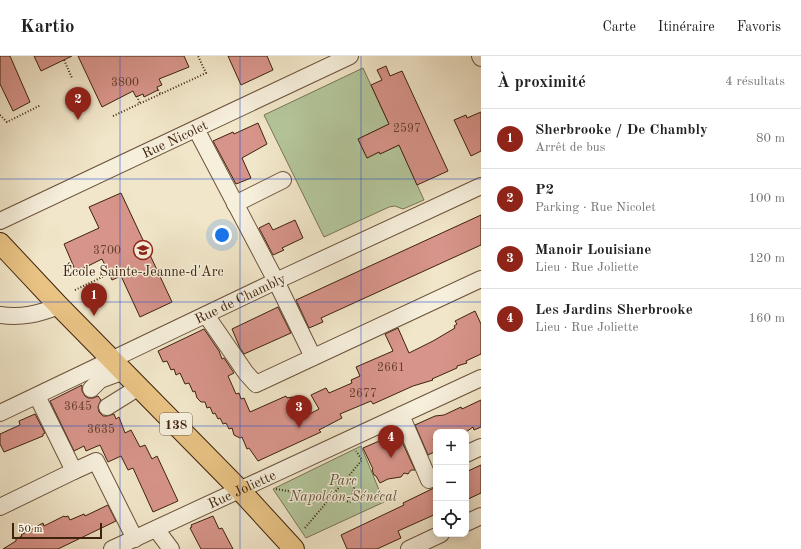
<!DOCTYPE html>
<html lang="fr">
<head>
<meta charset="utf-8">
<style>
	:root { --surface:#fff; --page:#f2f2f2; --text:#222; --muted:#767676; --line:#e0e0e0; --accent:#8f2418 }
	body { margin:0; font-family:"Old Standard TT",serif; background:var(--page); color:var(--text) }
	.controls { position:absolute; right:12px; bottom:12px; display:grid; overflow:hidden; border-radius:8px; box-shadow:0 2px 10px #0003 }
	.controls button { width:36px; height:36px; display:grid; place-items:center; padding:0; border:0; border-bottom:1px solid var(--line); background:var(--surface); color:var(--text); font:20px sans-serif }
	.scale { position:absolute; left:12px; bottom:10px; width:90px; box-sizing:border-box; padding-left:4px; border:2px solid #3f220c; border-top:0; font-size:11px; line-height:14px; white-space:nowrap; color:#3f220c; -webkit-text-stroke:3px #f6efdc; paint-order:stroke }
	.you { position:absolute; left:222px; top:179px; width:14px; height:14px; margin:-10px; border:3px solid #fff; border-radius:50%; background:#1a73e8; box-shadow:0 0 0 6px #1a73e833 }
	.badge { display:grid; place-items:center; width:26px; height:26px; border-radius:50%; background:var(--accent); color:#fff; font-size:13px; font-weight:700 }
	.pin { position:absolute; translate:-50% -33px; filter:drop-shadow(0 1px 2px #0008) }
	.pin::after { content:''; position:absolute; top:21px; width:14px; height:12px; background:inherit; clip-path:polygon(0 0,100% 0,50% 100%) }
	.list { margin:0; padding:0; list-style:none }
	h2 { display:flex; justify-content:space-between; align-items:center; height:52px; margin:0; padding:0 16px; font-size:17px }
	h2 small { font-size:13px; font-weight:400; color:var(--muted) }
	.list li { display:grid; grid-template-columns:26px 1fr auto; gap:12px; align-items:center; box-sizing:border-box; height:60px; padding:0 16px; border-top:1px solid var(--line) }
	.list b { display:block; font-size:15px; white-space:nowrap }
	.list p { margin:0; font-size:13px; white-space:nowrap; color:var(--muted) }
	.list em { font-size:13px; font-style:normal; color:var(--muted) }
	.icon { flex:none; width:22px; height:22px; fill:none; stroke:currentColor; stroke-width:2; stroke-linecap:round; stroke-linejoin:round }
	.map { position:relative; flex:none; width:481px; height:493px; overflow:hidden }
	header { display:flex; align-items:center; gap:24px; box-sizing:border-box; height:56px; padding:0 20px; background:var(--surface); border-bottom:1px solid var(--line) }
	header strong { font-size:19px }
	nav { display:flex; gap:22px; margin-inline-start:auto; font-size:14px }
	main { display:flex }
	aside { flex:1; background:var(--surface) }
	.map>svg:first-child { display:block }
	.green { fill:#b4c69b; stroke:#7a7454 }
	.building { fill:#d7948a; stroke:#3f220c }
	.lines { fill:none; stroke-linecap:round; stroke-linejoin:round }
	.minor-casing { stroke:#6c533b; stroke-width:18 }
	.major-casing { stroke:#3f220c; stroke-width:22 }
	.path { stroke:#3f220c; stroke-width:2; stroke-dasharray:1 2; stroke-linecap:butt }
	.minor { stroke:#f6efdc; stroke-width:16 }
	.major { stroke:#e8c384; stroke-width:20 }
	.grid { fill:none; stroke:#1d4ed8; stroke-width:1; stroke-opacity:0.55 }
	.labels { text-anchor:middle; stroke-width:3; stroke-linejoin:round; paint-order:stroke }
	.number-label { font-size:12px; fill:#653e2c }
	.shield { fill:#f6efdc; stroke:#76604a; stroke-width:1 }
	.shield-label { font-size:13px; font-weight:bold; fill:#3f220c }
	.street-label { font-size:14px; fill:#3f220c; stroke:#f6efdc }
	.poi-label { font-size:14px; fill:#3f220c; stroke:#f6efdc }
	.park-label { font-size:14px; font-style:italic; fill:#625337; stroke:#f6efdc }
</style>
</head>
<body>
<header>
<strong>Kartio</strong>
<nav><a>Carte</a><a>Itinéraire</a><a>Favoris</a></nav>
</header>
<main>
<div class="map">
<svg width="481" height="493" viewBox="0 0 481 493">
	<rect width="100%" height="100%" fill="#f1e6c9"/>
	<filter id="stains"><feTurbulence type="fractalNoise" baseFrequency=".005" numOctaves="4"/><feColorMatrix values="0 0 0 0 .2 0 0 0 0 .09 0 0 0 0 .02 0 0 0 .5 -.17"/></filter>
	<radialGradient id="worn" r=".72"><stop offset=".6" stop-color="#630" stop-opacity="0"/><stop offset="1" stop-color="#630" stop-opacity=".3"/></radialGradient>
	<g class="green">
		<polygon points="363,12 389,68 358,83 367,102 379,96 380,98 399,89 424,144 403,153 395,150 389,151 324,181 264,59"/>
		<polygon points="361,390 384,446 306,482 273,433"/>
	</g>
	<g class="building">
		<polygon points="0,0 10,0 30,46 13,55 0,28"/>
		<polygon points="34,0 72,0 41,15"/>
		<polygon points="78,0 184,0 189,11 159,23 162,29 157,31 158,34 144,41 143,38 136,41 133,35 102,51"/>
		<polygon points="228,0 267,0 273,14 241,29"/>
		<polygon points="386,10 390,20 402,15 448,115 417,129 399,89 380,98 379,96 367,102 358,83 389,68 371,29 382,24 377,14"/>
		<polygon points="481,56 481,95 471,100 454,64 466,59 467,62"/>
		<polygon points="258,67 267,88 242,102 251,122 236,128 213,85 233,76 234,78"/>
		<polygon points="121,137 172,246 140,261 121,220 112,224 102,203 76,216 64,188 99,172 89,151"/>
		<polygon points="481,159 481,189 321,262 323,266 309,272 296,244"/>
		<polygon points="295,164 303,182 282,192 284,194 273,199 259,172 269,167 273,174"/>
		<polygon points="278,251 291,277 244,298 240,292 232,273"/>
		<polygon points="475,255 481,268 481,298 466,305 467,307 457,310 457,312 432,323 433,324 413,330 373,348 371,345 340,358 342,362 319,374 321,376 258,405 249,392 247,393 242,381 240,382 234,379 232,372 229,373 226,367 223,368 220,362 218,363 215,357 213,358 210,351 207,352 205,346 201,346 197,342 195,335 193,336 189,327 185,328 180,317 176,319 174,313 171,314 167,305 163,306 158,295 204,273 219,295 222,303 224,302 234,317 228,320 236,338 239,337 241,343 244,342 250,356 286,340 287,342 293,341 302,362 319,353 311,339 326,332 329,337 352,327 351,324 360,320 356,311 393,295 385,278 398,272 409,297 433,285 455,272 454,270 457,268 455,265"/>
		<polygon points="82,329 82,335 85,340 88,342 93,342 98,340 101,344 98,351 99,356 103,360 107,360 114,358 116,363 119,361 125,377 131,374 140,391 145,389 152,403 157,400 178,445 153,456 133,412 128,414 121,400 108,406 100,389 86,395 84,390 74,395 50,345"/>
		<polygon points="481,344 481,371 474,374 473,371 466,376 436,376 436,381 433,383 436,391 436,395 428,399 415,369 435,360 444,359 461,351 462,353"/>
		<polygon points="35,358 45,377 43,378 43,380 4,396 0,388 0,378 20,369 19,365"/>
		<polygon points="398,377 415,414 411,414 408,418 404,417 401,421 388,423 380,427 376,420 374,419 372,414 373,413 363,392"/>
		<polygon points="481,409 481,437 466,444 466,416"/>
		<polygon points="436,431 436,458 398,475 401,482 377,493 347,493 341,479 404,449 403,447"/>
		<polygon points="108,449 116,465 58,493 3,493 16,485 16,483 22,480 21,479 43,467 44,470 64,460 65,461 68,460 70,464 84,458 85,460"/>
		<polygon points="213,460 219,473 222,472 233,493 201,493 190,472 192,471 191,469"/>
	</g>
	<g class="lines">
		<g class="minor-casing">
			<g id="minor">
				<polyline points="480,0 481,2"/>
				<polyline points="196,73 276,225 313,301"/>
				<polyline points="235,148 283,124"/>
				<path id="s1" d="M 0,165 L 350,0"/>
				<path d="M 0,259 C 22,262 38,258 59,250"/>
				<polyline points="206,259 246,317 256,328 481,223"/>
				<polyline points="91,333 100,324 124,315"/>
				<polyline points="37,340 74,415 96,405 135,483"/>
				<polyline points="107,351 139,331"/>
				<path id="s2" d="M 0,357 L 276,225 L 481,130"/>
				<polyline points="401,359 429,424"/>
				<polyline points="466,398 481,391"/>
				<polyline points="0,451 74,415"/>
				<polyline points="466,467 481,460"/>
				<polyline points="156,473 171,493"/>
				<path id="s3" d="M 112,493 L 481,322"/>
				<polyline points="409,493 441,478"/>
			</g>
		</g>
		<g class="major-casing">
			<polyline id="major" points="0,187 59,250 239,433 294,493"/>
		</g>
		<g class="path">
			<polyline points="64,4 72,22"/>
			<polyline points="158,34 161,39"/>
			<polyline points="137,40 140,48"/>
			<polyline points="0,59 7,66 41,49"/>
			<polyline points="113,60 206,17 198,0"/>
			<polyline points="117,211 116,212 119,217"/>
			<polyline points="75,234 117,214"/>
			<polyline points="276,433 351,446 355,428 343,426"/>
			<polyline points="305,472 362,404 356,395"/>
		</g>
		<use href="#minor" class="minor"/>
		<use href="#major" class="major"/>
	</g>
	<path class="grid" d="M 120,0 L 120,493M 240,0 L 240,493M 361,0 L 361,493M 0,123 L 481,123M 0,246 L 481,246M 0,370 L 481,370"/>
	<defs>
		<g id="school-ring" transform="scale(1)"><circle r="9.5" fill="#f6efdc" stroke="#8f2418" stroke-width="1.5"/><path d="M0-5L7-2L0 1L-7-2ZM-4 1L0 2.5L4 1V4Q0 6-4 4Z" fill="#8f2418"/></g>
	</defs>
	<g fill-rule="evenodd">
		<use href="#school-ring" x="143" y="194"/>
	</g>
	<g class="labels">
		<g class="number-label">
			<text x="125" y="30">3800</text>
			<text x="407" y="76">2597</text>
			<text x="107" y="198">3700</text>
			<text x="391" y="315">2661</text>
			<text x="363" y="341">2677</text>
			<text x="78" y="354">3645</text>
			<text x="101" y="377">3635</text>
		</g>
		<rect class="shield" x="160" y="357" width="32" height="22" rx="3"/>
		<g class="shield-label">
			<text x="176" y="373">138</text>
		</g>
		<g class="street-label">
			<text dy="5" stroke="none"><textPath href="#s1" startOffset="193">Rue Nicolet</textPath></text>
			<text dy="5" stroke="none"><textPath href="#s2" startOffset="266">Rue de Chambly</textPath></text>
			<text dy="5" stroke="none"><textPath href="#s3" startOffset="143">Rue Joliette</textPath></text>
		</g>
		<g class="poi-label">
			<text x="143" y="220">École Sainte-Jeanne-d'Arc</text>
		</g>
		<g class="park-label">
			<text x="343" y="429">Parc<tspan x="343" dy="16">Napoléon-Sénécal</tspan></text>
		</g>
	</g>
	<rect width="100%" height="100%" filter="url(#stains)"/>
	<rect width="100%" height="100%" fill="url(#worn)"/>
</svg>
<div class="controls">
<button>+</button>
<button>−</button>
<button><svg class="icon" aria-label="locate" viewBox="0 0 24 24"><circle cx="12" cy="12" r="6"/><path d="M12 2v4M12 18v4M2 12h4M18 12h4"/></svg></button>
</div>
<div class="scale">50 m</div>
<div class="you"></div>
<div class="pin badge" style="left:94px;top:260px">1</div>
<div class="pin badge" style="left:78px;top:64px">2</div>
<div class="pin badge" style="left:299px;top:372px">3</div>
<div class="pin badge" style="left:391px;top:402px">4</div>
</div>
<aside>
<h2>À proximité<small>4 résultats</small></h2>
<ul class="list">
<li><span class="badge">1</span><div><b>Sherbrooke / De Chambly</b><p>Arrêt de bus</p></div><em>80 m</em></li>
<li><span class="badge">2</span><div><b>P2</b><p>Parking · Rue Nicolet</p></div><em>100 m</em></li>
<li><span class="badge">3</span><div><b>Manoir Louisiane</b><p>Lieu · Rue Joliette</p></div><em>120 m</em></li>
<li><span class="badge">4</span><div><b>Les Jardins Sherbrooke</b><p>Lieu · Rue Joliette</p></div><em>160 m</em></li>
</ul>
</aside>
</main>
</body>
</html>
